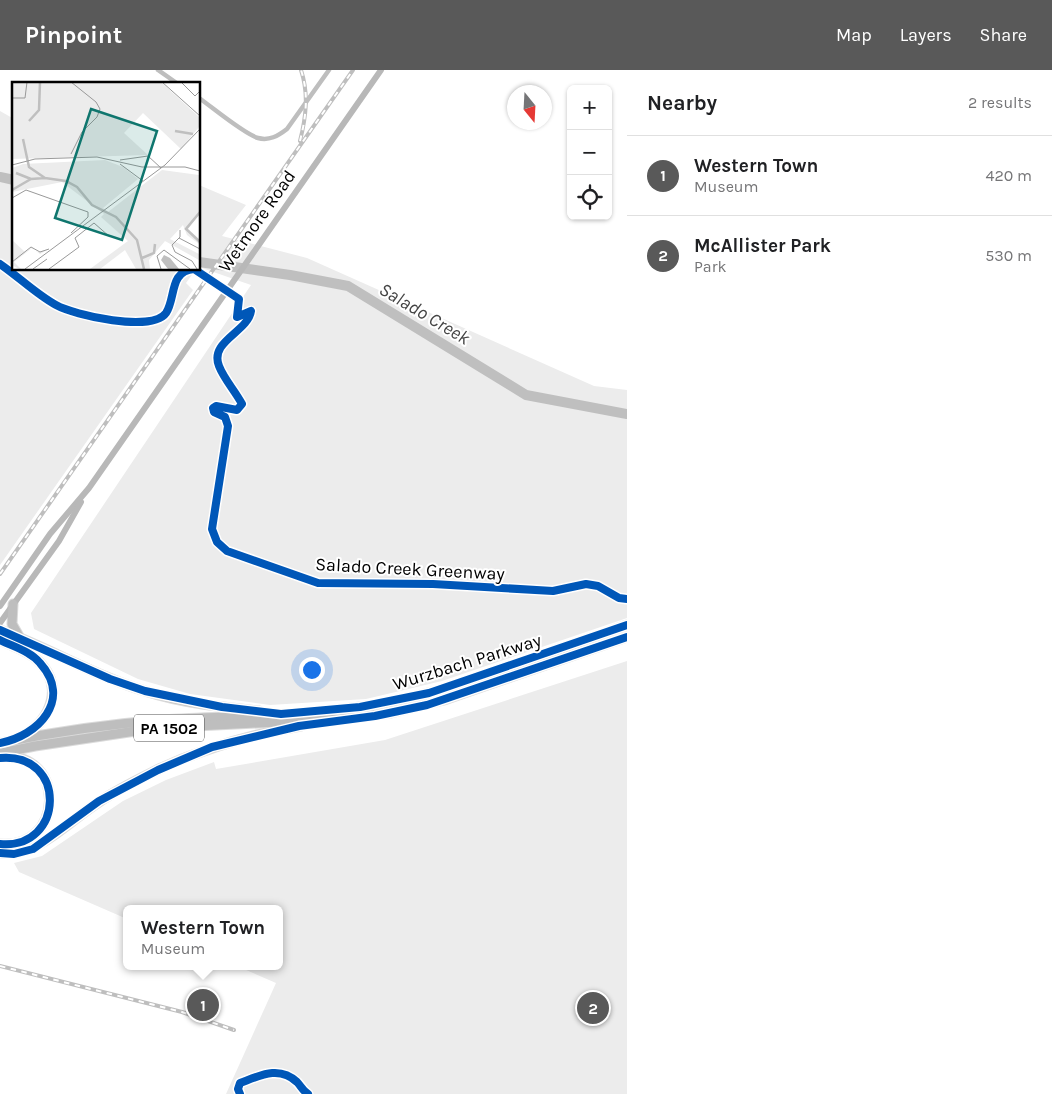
<!DOCTYPE html>
<html lang="en">
<head>
<meta charset="utf-8">
<style>
	:root { --surface:#fff; --page:#f6f6f6; --text:#202124; --muted:#757577; --line:#e0e0e0; --accent:#595959 }
	body { margin:0; font-family:Karla,sans-serif; background:var(--page); color:var(--text) }
	.controls { position:absolute; right:15px; top:15px; display:grid; overflow:hidden; border-radius:8px; box-shadow:0 1px 4px #0004 }
	.controls button { width:45px; height:45px; display:grid; place-items:center; padding:0; border:0; border-bottom:1px solid var(--line); background:var(--surface); color:var(--text); font:25px sans-serif }
	.compass { position:absolute; left:507px; top:15px; width:45px; height:45px; border-radius:50%; background:var(--surface); box-shadow:0 1px 4px #0004; rotate:162deg }
	.you { position:absolute; left:311px; top:599px; width:18px; height:18px; margin:-12px; border:4px solid #fff; border-radius:50%; background:#1a73e8; box-shadow:0 0 0 8px #1a73e833 }
	.badge { display:grid; place-items:center; width:32px; height:32px; border-radius:50%; background:var(--accent); color:#fff; font-size:16px; font-weight:700 }
	.pin { position:absolute; translate:-50% -50%; border:2px solid #fff; box-shadow:0 1px 5px #0006 }
	.popup { position:absolute; left:123px; top:835px; width:160px; height:65px; box-sizing:border-box; display:grid; place-content:center; border-radius:8px; background:var(--surface); filter:drop-shadow(0 1px 4px #0005); font-size:16px; white-space:nowrap; color:var(--muted) }
	.popup b { font-size:19px; color:var(--text) }
	.popup::after { content:''; position:absolute; left:50%; top:100%; margin-left:-10px; border:10px solid transparent; border-top-color:var(--surface) }
	.list { margin:0; padding:0; list-style:none }
	h2 { display:flex; justify-content:space-between; align-items:center; height:65px; margin:0; padding:0 20px; font-size:21px }
	h2 small { font-size:16px; font-weight:400; color:var(--muted) }
	.list li { display:grid; grid-template-columns:32px 1fr auto; gap:15px; align-items:center; box-sizing:border-box; height:80px; padding:0 20px; border-top:1px solid var(--line) }
	.list b { display:block; font-size:19px; white-space:nowrap }
	.list p { margin:0; font-size:16px; white-space:nowrap; color:var(--muted) }
	.list em { font-size:16px; font-style:normal; color:var(--muted) }
	.icon { flex:none; width:28px; height:28px; fill:none; stroke:currentColor; stroke-width:2; stroke-linecap:round; stroke-linejoin:round }
	.map { position:relative; flex:none; width:627px; height:1024px; overflow:hidden }
	header { display:flex; align-items:center; gap:30px; box-sizing:border-box; height:70px; padding:0 25px; background:var(--accent); color:#fff }
	header strong { font-size:24px }
	nav { display:flex; gap:28px; margin-inline-start:auto; font-size:18px }
	main { display:flex }
	aside { flex:1; background:var(--surface) }
	.map>svg:first-child { display:block }
	.green { fill:#ececec }
	.lines { fill:none; stroke-linecap:round; stroke-linejoin:round }
	.river { stroke:#bfbfbf; stroke-width:10 }
	.highway-casing { stroke:#dbdbdb; stroke-width:11 }
	.street { stroke:#bebebe; stroke-width:4.5 }
	.secondary { stroke:#b8b8b8; stroke-width:6 }
	.highway { stroke:#bebebe; stroke-width:9 }
	.rail-casing { stroke:#bebebe; stroke-width:4 }
	.rail { stroke:#fff; stroke-width:2; stroke-dasharray:5.5; stroke-linecap:butt }
	.cycleway-casing { stroke:#fff; stroke-width:11 }
	.cycleway { stroke:#0057b8; stroke-width:8 }
	.labels { text-anchor:middle; stroke-width:4; stroke-linejoin:round; paint-order:stroke }
	.shield { fill:#fff; stroke:#4c4c4c; stroke-width:1 }
	.shield-label { font-size:16px; font-weight:bold; fill:#000 }
	.street-label { font-size:18px; fill:#000; stroke:#fff }
	.water-label { font-size:19px; font-style:italic; fill:#444; stroke:#fff }
	.inset-river { fill:none; stroke:#bfbfbf; stroke-width:2.5 }
	.inset-road { fill:none; stroke:#999; stroke-width:1 }
	.view { fill:#0f766e; fill-opacity:0.15; stroke:#0f766e; stroke-width:2.5 }
	.inset-edge { fill:none; stroke:#000; stroke-width:2.5 }
</style>
</head>
<body>
<header>
<strong>Pinpoint</strong>
<nav><a>Map</a><a>Layers</a><a>Share</a></nav>
</header>
<main>
<div class="map">
<svg width="627" height="1024" viewBox="0 0 627 1024">
	<rect width="100%" height="100%" fill="#fff"/>
	<g class="green">
		<polygon points="0,41 14,49 14,199 196,199 186,213 193,220 0,495"/>
		<polygon points="199,115 246,135 222,166 307,188 594,316 627,320 627,548 442,611 366,629 270,635 190,624 138,609 34,559 31,543 251,215 199,197"/>
		<polygon points="627,591 627,1024 226,1024 276,913 237,896 279,896 279,839 127,839 127,849 19,802 14,793 42,786 123,731 166,710 214,692 216,699 385,670"/>
	</g>
	<g class="lines">
		<g class="river">
			<polyline points="0,107 14,110"/>
			<polyline points="199,192 290,205 348,216 526,325 627,344"/>
		</g>
		<g class="highway-casing">
			<g id="highway">
				<polyline points="13,534 12,554 20,568"/>
				<path d="M 0,560 C 49,578 95,606 145,621 C 182,633 221,637 259,641"/>
				<path d="M 0,570 C 12,576 25,580 35,588 C 65,614 53,648 23,666"/>
				<path d="M 0,673 C 54,662 109,654 164,650 C 230,646 295,646 360,637 C 452,624 540,586 627,555"/>
				<polyline points="0,683 35,676 156,658 340,649 391,643 444,630 627,567"/>
				<path d="M 0,774 C 65,780 66,682 3,687"/>
				<path d="M 0,783 C 39,787 68,751 99,732 C 118,719 139,709 159,699 C 205,678 252,664 301,656"/>
			</g>
		</g>
		<g class="street">
			<polyline points="158,0 178,14"/>
			<path d="M 199,28 C 212,37 244,64 258,68 C 269,71 278,66 287,59 L 329,0"/>
		</g>
		<g class="secondary">
			<polyline points="0,536 50,464 89,418 381,0"/>
			<polyline points="0,553 59,471 81,432"/>
		</g>
		<use href="#highway" class="highway"/>
		<g class="rail-casing">
			<g id="rail">
				<path d="M 300,71 C 306,47 309,24 301,0"/>
				<polyline points="0,504 353,0"/>
				<polyline points="0,896 182,942 234,960"/>
			</g>
		</g>
		<use href="#rail" class="rail"/>
		<g class="cycleway-casing">
			<g id="cycleway">
				<path d="M 0,194 C 19,207 36,224 56,235 C 74,245 152,263 166,243 C 176,228 169,201 194,199 L 239,229 L 237,247 L 251,241 C 248,262 209,271 219,296 C 224,309 235,321 242,334 L 237,340 L 216,336 L 213,338 L 214,342 L 225,347 L 228,356 L 212,459 L 217,472 L 227,481 L 318,513 L 433,514 L 553,521 L 586,514 L 598,516 L 619,528 L 627,529"/>
				<polyline points="0,560 110,609 145,621 222,637 281,644 360,637 429,623 627,555"/>
				<path d="M 0,570 C 14,577 30,581 40,593 C 73,630 38,666 0,673"/>
				<path d="M 0,688 C 68,682 65,780 0,774"/>
				<polyline points="0,783 14,784 33,779 99,731 120,720 158,700 212,677 299,656 375,646 427,635 627,567"/>
				<path d="M 240,1024 L 238,1019 L 240,1013 C 259,1006 279,995 297,1012 C 301,1016 303,1021 308,1024"/>
			</g>
		</g>
		<use href="#cycleway" class="cycleway"/>
	</g>
	<g class="labels">
		<rect class="shield" x="134" y="644.5" width="70" height="27" rx="4"/>
		<g class="shield-label">
			<text x="169" y="664">PA 1502</text>
		</g>
		<g class="street-label">
			<text transform="translate(257 151) rotate(-55)" y="6">Wetmore Road</text>
			<text transform="translate(410 499) rotate(3)" y="6">Salado Creek Greenway</text>
			<text transform="translate(467 592) rotate(-17)" y="6">Wurzbach Parkway</text>
		</g>
		<g class="water-label">
			<text transform="translate(425 243) rotate(31)" y="7">Salado Creek</text>
		</g>
	</g>
	<g transform="translate(12 12)">
		<rect width="188" height="188" fill="#fff"/>
		<path d="M 0,0 L 149,0 L 187,35 L 187,45 L 169,67 L 131,31 L 112,51 L 136,73 L 0,77 ZM 93,78 L 111,85 L 126,97 L 91,126 L 96,130 L 150,88 L 187,93 L 187,133 L 176,147 L 187,157 L 187,162 L 175,153 L 171,143 L 158,157 L 187,172 L 187,178 L 153,159 L 137,178 L 138,187 L 124,187 L 113,168 L 88,187 L 78,187 L 116,159 L 89,135 L 92,132 L 50,100 L 0,110 L 0,86 L 11,82 ZM 0,158 L 13,170 L 19,166 L 26,170 L 37,167 L 28,172 L 20,166 L 2,180 L 9,187 L 7,187 L 0,183 Z" fill="#ececec"/>
		<path d="M 152,173 L 158,176 L 167,187 L 156,187 L 149,178 Z" fill="#bfbfbf"/>
		<path class="inset-river" d="M 17,39 L 27,28 L 28,0M 163,49 L 181,52M 11,57 L 17,85 L 33,96M 4,91 L 19,97M 0,108 L 19,97 L 33,96 L 54,99 L 65,105 L 80,123 L 104,135 L 125,158 L 132,187M 188,130 L 174,147 L 188,160M 130,176 L 142,171 L 143,162"/>
		<path class="inset-road" d="M 59,0 L 84,20 L 88,27 L 85,35 L 70,50 L 59,72M 150,0 L 188,34M 169,0 L 183,14 L 187,10M 0,16 L 13,16 L 15,0M 108,78 L 136,74 L 149,86M 108,82 L 131,99M 0,83 L 23,77 L 85,75 L 130,85 L 173,85 L 188,89M 0,102 L 0,86M 0,116 L 14,108 L 76,130 L 76,135 L 59,151M 167,156 L 188,167M 160,163 L 163,170 L 180,179 L 185,187M 160,163 L 168,155 L 168,148M 0,180 L 19,165 L 28,170 L 37,167M 13,187 L 153,83 L 188,47M 21,187 L 35,177M 37,187 L 67,165 L 63,156 L 82,141 L 98,155M 149,187 L 145,174 L 152,168 L 178,187"/>
		<path class="view" d="M 79,27 L 145,49 L 110,158 L 43,136 Z"/>
		<rect width="188" height="188" class="inset-edge"/>
	</g>
</svg>
<div class="controls">
<button>+</button>
<button>−</button>
<button><svg class="icon" aria-label="locate" viewBox="0 0 24 24"><circle cx="12" cy="12" r="6"/><path d="M12 2v4M12 18v4M2 12h4M18 12h4"/></svg></button>
</div>
<svg class="compass" viewBox="-18 -18 36 36"><path d="M0-13l5 13h-10z" fill="#e53935"/><path d="M0 13l5-13h-10z" fill="#757577"/></svg>
<div class="you"></div>
<div class="pin badge" style="left:203px;top:935px">1</div>
<div class="popup"><b>Western Town</b>Museum</div>
<div class="pin badge" style="left:593px;top:938px">2</div>
</div>
<aside>
<h2>Nearby<small>2 results</small></h2>
<ul class="list">
<li><span class="badge">1</span><div><b>Western Town</b><p>Museum</p></div><em>420 m</em></li>
<li><span class="badge">2</span><div><b>McAllister Park</b><p>Park</p></div><em>530 m</em></li>
</ul>
</aside>
</main>
</body>
</html>
